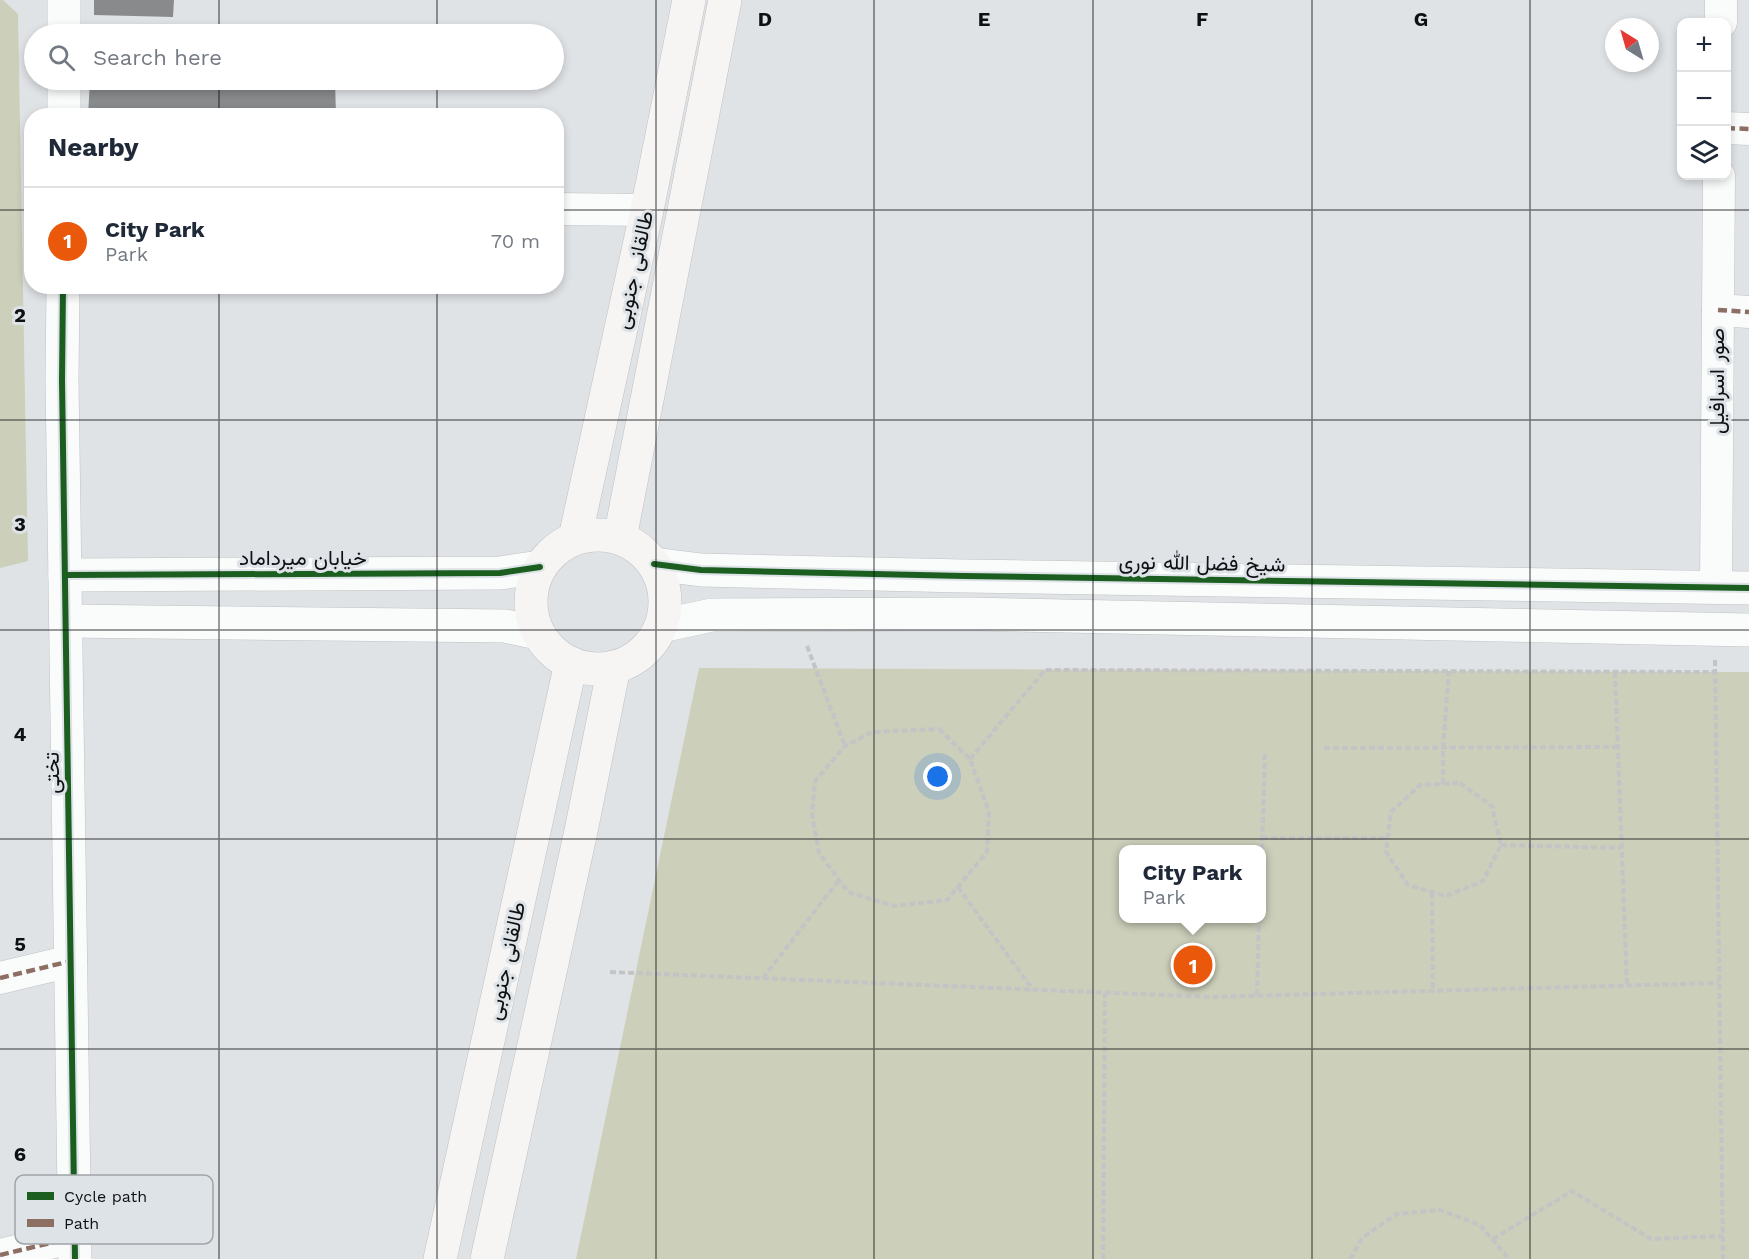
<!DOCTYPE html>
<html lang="en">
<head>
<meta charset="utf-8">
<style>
	:root { --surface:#fff; --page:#f6f6f7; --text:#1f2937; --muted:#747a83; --line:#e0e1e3; --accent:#ea580c }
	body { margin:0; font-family:"Work Sans",Vazirmatn,sans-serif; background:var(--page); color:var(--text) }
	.controls { position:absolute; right:18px; top:18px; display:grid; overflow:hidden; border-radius:12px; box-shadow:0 3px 9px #0003 }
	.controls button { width:54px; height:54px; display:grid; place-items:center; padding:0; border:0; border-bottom:2px solid var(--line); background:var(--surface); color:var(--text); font:30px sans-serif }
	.compass { position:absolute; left:1605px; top:18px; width:54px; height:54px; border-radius:50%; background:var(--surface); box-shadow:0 3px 9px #0003; rotate:323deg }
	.you { position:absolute; left:938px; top:777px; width:21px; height:21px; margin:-15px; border:4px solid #fff; border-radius:50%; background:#1a73e8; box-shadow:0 0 0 9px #1a73e833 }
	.badge { display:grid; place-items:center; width:39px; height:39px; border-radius:50%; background:var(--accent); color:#fff; font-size:20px; font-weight:700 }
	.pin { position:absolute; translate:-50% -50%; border:3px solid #fff; box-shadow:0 2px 6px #0006 }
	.popup { position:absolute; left:1119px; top:845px; width:147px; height:78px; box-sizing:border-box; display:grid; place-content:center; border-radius:12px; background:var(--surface); filter:drop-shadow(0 2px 4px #0005); font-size:20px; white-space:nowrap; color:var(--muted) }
	.popup b { font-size:22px; color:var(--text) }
	.popup::after { content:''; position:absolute; left:50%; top:100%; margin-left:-12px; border:12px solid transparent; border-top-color:var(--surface) }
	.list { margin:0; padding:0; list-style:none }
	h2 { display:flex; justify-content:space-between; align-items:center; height:78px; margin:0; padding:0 24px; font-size:26px }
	h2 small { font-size:20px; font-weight:400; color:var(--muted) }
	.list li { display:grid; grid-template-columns:39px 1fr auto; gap:18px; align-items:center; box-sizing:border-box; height:108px; padding:0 24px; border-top:2px solid var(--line) }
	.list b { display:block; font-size:22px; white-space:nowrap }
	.list p { margin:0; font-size:20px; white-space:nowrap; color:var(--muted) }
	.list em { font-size:20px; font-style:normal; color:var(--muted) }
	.icon { flex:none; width:33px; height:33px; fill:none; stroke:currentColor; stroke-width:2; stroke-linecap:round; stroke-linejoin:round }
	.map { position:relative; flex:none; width:1749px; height:1259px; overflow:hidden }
	.search { position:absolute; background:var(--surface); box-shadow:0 3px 9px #0003; left:24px; top:24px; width:540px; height:66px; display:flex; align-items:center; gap:15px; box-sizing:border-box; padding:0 21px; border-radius:33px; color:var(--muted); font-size:22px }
	.panel { position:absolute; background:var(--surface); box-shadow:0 3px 9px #0003; left:24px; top:108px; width:540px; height:186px; border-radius:24px }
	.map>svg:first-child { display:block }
	.green { fill:#cccfba; fill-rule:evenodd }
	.building { fill:#898a8b }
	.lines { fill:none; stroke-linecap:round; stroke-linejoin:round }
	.minor-casing { stroke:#bfc1c3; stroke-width:33 }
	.tertiary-casing { stroke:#bfc1c3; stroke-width:34 }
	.secondary-casing { stroke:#bfc1c3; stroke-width:34 }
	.path { stroke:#c3c4c5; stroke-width:4; stroke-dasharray:6 3; stroke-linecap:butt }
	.minor { stroke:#fafbfb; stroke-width:32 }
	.tertiary { stroke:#fafbfb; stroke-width:33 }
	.secondary { stroke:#f7f5f4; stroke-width:33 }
	.quiet { stroke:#8d6e63; stroke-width:4.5; stroke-dasharray:9 4.5; stroke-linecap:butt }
	.cycleway-casing { stroke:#dee3e8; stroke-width:10 }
	.cycleway { stroke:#1b5e20; stroke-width:6 }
	.grid { fill:none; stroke:#0f1012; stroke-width:1.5; stroke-opacity:0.55 }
	.labels { text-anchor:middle; stroke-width:6; stroke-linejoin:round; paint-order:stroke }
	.street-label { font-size:21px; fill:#0f1012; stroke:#dee3e8 }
	.key { fill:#dee3e8; stroke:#a0a4a8; stroke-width:1.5 }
	.key-label { font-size:16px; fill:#0f1012 }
	.grid-label { font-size:20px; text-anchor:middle; font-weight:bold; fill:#0f1012; stroke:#dee3e8; stroke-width:6; stroke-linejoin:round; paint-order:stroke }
</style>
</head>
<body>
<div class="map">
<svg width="1749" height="1259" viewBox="0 0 1749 1259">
	<rect width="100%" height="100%" fill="#e0e3e6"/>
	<g class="green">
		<polygon points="0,0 3,0 18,14 28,561 0,568"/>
		<path d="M 699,668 L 1749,672 L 1749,1259 L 576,1259 ZM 1124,850 L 1262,850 L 1262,918 L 1124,918 Z"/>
	</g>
	<g class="building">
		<polygon points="94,0 174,0 173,17 94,15"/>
		<polygon points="90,80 122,82 335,80 336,116 88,116"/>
	</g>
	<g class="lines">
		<g class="minor-casing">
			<g id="minor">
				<polyline points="1721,22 1721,0"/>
				<polyline points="1726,128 1749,129"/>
				<polyline points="556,209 647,210"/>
				<polyline points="1718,310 1749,312"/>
				<polyline points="1716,587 1719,176"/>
				<polyline points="0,978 71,961"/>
				<polyline points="0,1255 75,1237"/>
			</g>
		</g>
		<g class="tertiary-casing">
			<g id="tertiary">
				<polyline points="64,34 64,0"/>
				<polyline points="64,116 64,80"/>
				<polyline points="63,286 62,380 75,1259"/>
				<polyline points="654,564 701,570 964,576 1749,588"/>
				<polyline points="65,575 500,573 540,567"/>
				<polyline points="66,621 505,626 538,633"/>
				<polyline points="661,626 712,615 970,614 1749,630"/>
			</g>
		</g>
		<g class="secondary-casing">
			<g id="secondary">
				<circle cx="598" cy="602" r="67"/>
				<polyline points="575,538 647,210 689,0"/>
				<polyline points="620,538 725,0"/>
				<polyline points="440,1259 571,663"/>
				<polyline points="487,1259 581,831 614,667"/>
			</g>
		</g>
		<g class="path">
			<polyline points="807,646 845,746"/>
			<polyline points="1715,660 1723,1259"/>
			<polyline points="1615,672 1627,986"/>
			<polygon points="939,729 970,759 989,812 987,852 947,900 894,906 848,892 819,853 812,815 815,781 845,746 872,732"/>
			<polyline points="1324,748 1618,747"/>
			<polyline points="970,759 1045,670 1716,672"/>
			<polygon points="1460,783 1492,806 1501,845 1483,881 1446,896 1432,892 1408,885 1386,852 1391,812 1420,785"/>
			<polyline points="1443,784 1443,748 1449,671"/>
			<polyline points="1262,838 1387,838"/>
			<polyline points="1501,845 1621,848"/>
			<polyline points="1262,850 1265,754"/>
			<polyline points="958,887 1033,990"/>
			<polyline points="1432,892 1433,991"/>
			<polyline points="610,972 1210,997 1719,983"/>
			<polyline points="763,978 839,880"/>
			<polyline points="1257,995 1259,918"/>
			<polyline points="1493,1239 1572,1191 1651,1239 1723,1236"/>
			<polyline points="1103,1259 1105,993"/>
			<polyline points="1350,1259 1362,1238 1397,1214 1440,1210 1480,1225 1509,1259"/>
		</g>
		<use href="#minor" class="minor"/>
		<use href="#tertiary" class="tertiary"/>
		<use href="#secondary" class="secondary"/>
		<g class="quiet">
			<polyline points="1726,128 1749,129"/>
			<polyline points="1718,310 1749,312"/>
			<polyline points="0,978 71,961"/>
			<polyline points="0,1255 75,1237"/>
		</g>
		<g class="cycleway-casing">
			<g id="cycleway">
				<polyline points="63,286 62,380 75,1259"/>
				<polyline points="654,564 701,570 964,576 1749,588"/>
				<polyline points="65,575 500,573 540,567"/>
			</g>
		</g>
		<use href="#cycleway" class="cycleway"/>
	</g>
	<path class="grid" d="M 219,0 L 219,34M 437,0 L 437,34M 656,0 L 656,1259M 874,0 L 874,1259M 1093,0 L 1093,1259M 1312,0 L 1312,1259M 1530,0 L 1530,1259M 219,80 L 219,116M 437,80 L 437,116M 0,210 L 32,210M 556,210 L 1749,210M 219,286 L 219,1259M 437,286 L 437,1259M 0,420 L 1749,420M 0,630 L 1749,630M 0,839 L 1749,839M 0,1049 L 1749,1049"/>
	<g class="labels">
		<g class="street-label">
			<text transform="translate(634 270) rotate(-78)" y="7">طالقانی جنوبی</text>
			<text transform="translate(1717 381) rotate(-90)" y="7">صور اسرافیل</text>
			<text x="303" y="565">خیابان میرداماد</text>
			<text transform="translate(1202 563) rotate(1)" y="7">شیخ فضل الله نوری</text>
			<text transform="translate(52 773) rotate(-91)" y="7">تختی</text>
			<text transform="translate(506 961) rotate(-78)" y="7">طالقانی جنوبی</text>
		</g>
	</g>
	<rect x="15" y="1175" width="198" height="69" rx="9" class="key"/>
	<rect x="27" y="1192" width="27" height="8" fill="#1b5e20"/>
	<rect x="27" y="1219" width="27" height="8" fill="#8d6e63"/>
	<g class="key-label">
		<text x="64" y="1202">Cycle path</text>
		<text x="64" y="1229">Path</text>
	</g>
	<g class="grid-label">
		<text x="765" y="26">D</text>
		<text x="984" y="26">E</text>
		<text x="1202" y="26">F</text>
		<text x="1421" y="26">G</text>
		<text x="20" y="322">2</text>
		<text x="20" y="531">3</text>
		<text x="20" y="741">4</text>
		<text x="20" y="951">5</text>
		<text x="20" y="1161">6</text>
	</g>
</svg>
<div class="controls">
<button>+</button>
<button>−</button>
<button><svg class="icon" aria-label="layers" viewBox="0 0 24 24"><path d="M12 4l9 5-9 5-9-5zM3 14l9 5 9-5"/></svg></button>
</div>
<svg class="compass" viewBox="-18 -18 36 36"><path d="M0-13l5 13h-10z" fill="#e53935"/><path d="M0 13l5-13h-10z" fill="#747a83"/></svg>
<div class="you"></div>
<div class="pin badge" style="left:1193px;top:965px">1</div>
<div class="popup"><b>City Park</b>Park</div>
<div class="search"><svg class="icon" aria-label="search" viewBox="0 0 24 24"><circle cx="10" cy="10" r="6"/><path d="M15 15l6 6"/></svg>Search here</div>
<section class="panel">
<h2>Nearby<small></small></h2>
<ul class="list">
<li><span class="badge">1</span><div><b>City Park</b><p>Park</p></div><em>70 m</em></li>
</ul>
</section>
</div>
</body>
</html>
